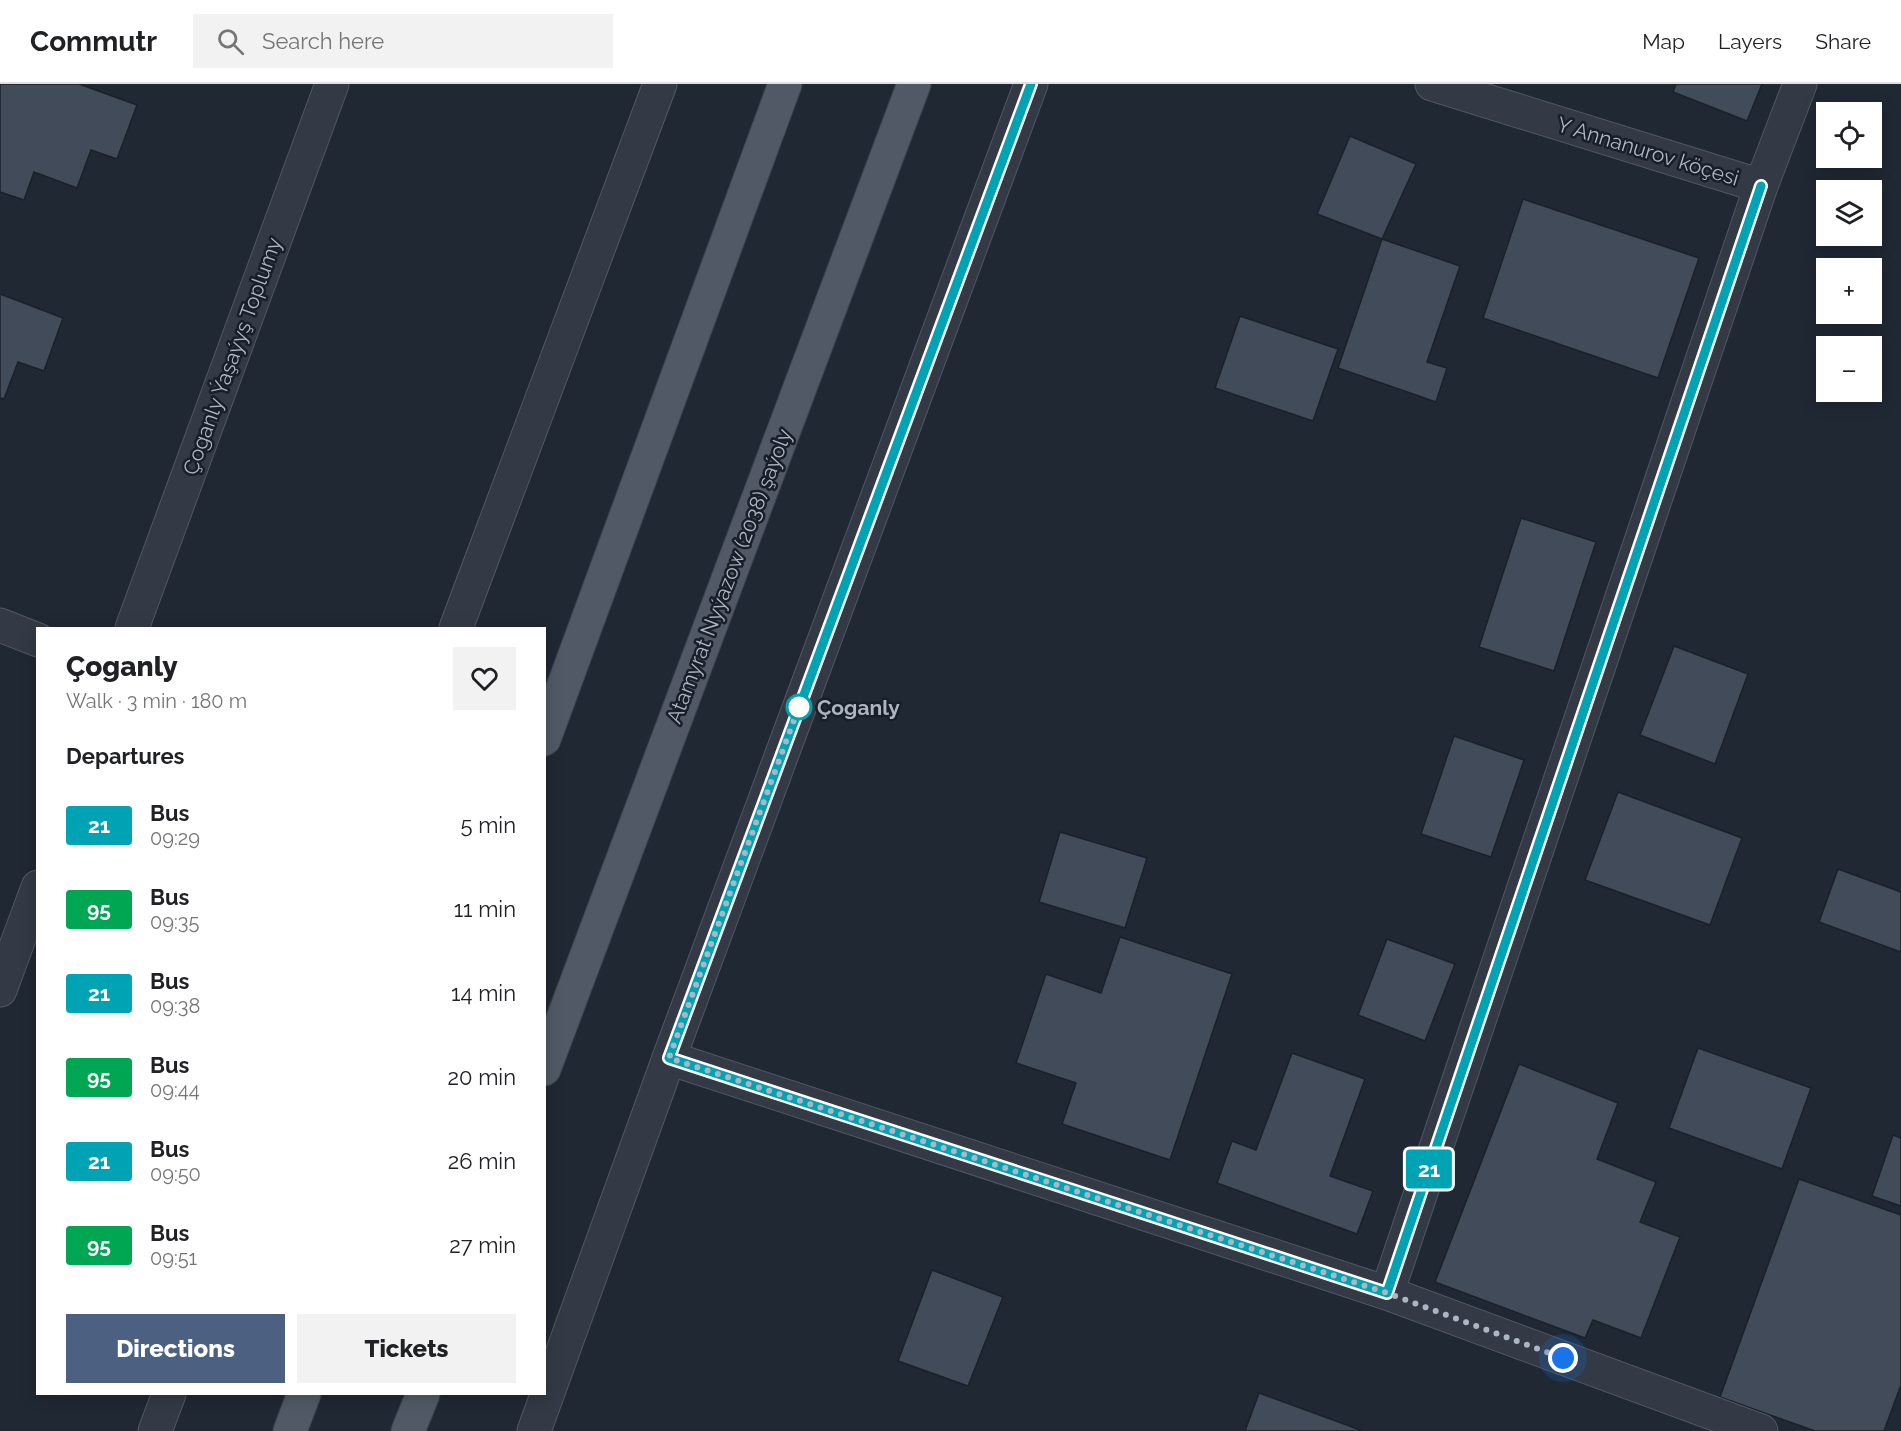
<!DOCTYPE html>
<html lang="en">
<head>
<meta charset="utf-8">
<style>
  body { margin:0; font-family:Raleway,sans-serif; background:#f2f2f2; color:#202124; height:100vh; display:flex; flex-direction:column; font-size:22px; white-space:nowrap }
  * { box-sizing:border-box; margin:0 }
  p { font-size:20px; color:#757577 }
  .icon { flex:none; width:33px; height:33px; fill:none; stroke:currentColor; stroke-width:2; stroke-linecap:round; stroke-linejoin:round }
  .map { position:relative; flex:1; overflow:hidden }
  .details { position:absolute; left:36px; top:543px; width:510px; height:768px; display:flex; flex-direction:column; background:#fff; border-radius:0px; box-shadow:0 3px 15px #0003 }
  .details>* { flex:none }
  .badge { padding:0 12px; border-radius:4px; font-size:21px; line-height:39px }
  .buttons { position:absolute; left:1816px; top:18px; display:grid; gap:12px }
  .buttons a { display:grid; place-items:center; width:66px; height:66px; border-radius:0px; background:#fff; box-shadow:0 3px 15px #0003; font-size:30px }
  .you { position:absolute; width:30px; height:30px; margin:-15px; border:4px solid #fff; border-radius:50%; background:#1a73e8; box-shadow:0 0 0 9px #1a73e833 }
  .map>.badge { position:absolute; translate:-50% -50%; box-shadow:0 0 0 3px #fff }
  h2 { padding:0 30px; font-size:22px; line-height:54px }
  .round { display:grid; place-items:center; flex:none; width:63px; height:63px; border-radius:0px; background:#f2f2f2 }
  .overview { display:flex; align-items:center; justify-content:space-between; height:102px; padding:0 30px }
  h1 { font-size:28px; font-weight:800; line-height:45px }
  .cta { display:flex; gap:12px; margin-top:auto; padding:12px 30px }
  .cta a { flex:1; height:69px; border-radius:0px; background:#4c6081; color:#fff; font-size:24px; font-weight:800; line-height:69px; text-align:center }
  .cta a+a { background:#f2f2f2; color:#202124 }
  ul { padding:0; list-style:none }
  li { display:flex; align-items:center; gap:18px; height:84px; padding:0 30px }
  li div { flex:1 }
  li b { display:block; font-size:22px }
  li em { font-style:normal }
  li .badge { min-width:66px; font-weight:700; text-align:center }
  header { display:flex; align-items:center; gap:36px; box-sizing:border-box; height:84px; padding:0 30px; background:#fff; border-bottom:2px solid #e0e0e0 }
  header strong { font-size:28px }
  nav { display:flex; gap:33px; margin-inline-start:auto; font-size:21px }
  .search { width:420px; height:54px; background:#f2f2f2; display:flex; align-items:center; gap:15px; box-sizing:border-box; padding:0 21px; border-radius:0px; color:#757577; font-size:22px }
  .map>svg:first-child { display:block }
  .building { fill:#414b59; stroke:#1a212b; stroke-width:1.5 }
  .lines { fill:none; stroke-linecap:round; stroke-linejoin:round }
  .minor-casing { stroke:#505863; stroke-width:35 }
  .major-casing { stroke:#3c434e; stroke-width:35 }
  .minor { stroke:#333a45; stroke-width:33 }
  .major { stroke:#505965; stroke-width:33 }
  .line-casing { stroke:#fff; stroke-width:14 }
  .line { stroke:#00a3b4; stroke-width:9 }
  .walk { stroke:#acb5c2; stroke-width:6; stroke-dasharray:0 10.8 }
  .stop-dot { fill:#fff; stroke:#00a3b4; stroke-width:3 }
  .labels { text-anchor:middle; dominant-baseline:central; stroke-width:5; stroke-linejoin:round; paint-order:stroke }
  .street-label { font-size:21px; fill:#acb5c2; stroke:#181f29 }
  .stop-label { font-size:21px; font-weight:bold; fill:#acb5c2; stroke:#181f29; text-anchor:start }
</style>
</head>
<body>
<header>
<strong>Commutr</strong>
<div class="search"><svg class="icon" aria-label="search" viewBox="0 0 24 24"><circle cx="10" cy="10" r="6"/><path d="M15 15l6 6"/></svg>Search here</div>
<nav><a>Map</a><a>Layers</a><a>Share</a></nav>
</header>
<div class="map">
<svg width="1901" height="1347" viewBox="0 0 1901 1347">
  <rect width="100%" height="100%" fill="#202834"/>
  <!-- building -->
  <g class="building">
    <path d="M0 0H79L137 21 117 75 91 66 77 104 34 88 24 116 0 108Z"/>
    <path d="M1676 0H1762L1747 37 1673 8Z"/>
    <path d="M1350 52 1416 80 1382 155 1317 130Z"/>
    <path d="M1523 115 1699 174 1658 294 1483 234Z"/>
    <path d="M1382 155 1460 182 1427 278 1447 284 1436 318 1338 284Z"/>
    <path d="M0 210 63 234 44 287 18 278 4 315 0 314Z"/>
    <path d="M1240 232 1338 265 1313 337 1215 304Z"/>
    <path d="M1521 434 1596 458 1554 587 1479 563Z"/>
    <path d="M1674 562 1748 590 1715 680 1640 651Z"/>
    <path d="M1454 652 1524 676 1491 773 1421 750Z"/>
    <path d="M1618 708 1742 754 1710 841 1585 796Z"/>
    <path d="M1060 748 1147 774 1125 844 1039 818Z"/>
    <path d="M1838 785 1901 808V868L1819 838Z"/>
    <path d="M1120 853 1232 890 1170 1076 1062 1040 1076 999 1016 979 1046 890 1101 909Z"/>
    <path d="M1387 855 1455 880 1425 957 1358 931Z"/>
    <path d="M1698 964 1811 1004 1782 1085 1669 1044Z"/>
    <path d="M1292 969 1365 995 1330 1092 1373 1107 1357 1150 1217 1099 1232 1057 1256 1066Z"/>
    <path d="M1519 980 1618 1019 1597 1075 1656 1098 1640 1138 1680 1153 1641 1254 1593 1236 1585 1254 1435 1198Z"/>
    <path d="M1893 1051 1901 1054V1122L1872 1112Z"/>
    <path d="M1799 1095 1901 1131V1301L1884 1347H1815L1720 1313Z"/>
    <path d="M932 1186 1003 1213 968 1302 898 1277Z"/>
    <path d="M1259 1309 1363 1347H1245Z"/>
  </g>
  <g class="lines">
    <defs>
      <g id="minor">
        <path d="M1432 0 1761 102 1800 0"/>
        <path d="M0 541 38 556"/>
        <path d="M132 544 332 0"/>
        <path d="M456 544 660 0"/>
        <path d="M0 906 38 803"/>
        <path d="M669 974 1387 1209 1761 1347"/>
        <path d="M1387 1209 1761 102"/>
        <path d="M155 1347 169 1310"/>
        <path d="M534 1347 669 974 1031 0"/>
      </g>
      <g id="major">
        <path d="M544 655 785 0"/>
        <path d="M544 985 914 0"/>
        <path d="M290 1347 304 1310"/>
        <path d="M408 1347 423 1310"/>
      </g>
    </defs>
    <!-- minor casing -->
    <use href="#minor" class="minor-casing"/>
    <!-- major casing -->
    <use href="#major" class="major-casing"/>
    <!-- minor -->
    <use href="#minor" class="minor"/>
    <!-- major -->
    <use href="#major" class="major"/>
  </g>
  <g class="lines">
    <defs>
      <path id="line" d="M1031 0 669 974 1387 1209 1761 102"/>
    </defs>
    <!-- line casing -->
    <use href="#line" class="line-casing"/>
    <!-- line -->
    <use href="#line" class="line"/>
    <!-- walk -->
    <path class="walk" d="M799 623 800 620 669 974 1387 1209 1563 1274"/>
  </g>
  <!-- markers -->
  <circle class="stop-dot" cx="799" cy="623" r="12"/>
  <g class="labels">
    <!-- street labels -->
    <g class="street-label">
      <text transform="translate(1648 67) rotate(17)">Y Annanurov köçesi</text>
      <text transform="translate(232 272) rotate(-70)">Çoganly Ýaşaýyş Toplumy</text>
      <text transform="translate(729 492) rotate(-69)">Atamyrat Nyýazow (2038) şaýoly</text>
    </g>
    <!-- stop labels -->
    <g class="stop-label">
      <text x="817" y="623">Çoganly</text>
    </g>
  </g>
</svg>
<div class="buttons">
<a><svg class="icon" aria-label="locate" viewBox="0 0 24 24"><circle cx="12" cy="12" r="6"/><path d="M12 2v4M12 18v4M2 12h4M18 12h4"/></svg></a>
<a><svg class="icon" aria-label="layers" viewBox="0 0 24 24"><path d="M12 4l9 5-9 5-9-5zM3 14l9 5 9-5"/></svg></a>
<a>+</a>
<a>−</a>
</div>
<div class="you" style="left:1563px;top:1274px"></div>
<b class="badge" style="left:1429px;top:1085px;background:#00a3b4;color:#fff">21</b>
<section class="details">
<div class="overview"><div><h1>Çoganly</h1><p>Walk · 3 min · 180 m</p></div><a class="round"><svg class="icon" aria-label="heart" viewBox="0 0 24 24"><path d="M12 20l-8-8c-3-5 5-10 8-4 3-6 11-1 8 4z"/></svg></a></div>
<h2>Departures</h2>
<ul>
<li><span class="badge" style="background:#00a3b4;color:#fff">21</span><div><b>Bus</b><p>09:29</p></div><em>5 min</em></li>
<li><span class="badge" style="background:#00a651;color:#fff">95</span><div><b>Bus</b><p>09:35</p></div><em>11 min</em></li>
<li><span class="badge" style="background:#00a3b4;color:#fff">21</span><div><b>Bus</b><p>09:38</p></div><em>14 min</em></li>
<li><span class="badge" style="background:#00a651;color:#fff">95</span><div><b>Bus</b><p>09:44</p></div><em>20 min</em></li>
<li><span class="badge" style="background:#00a3b4;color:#fff">21</span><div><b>Bus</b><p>09:50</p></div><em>26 min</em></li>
<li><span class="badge" style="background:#00a651;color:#fff">95</span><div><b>Bus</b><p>09:51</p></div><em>27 min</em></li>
</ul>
<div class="cta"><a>Directions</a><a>Tickets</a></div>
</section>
</div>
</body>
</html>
